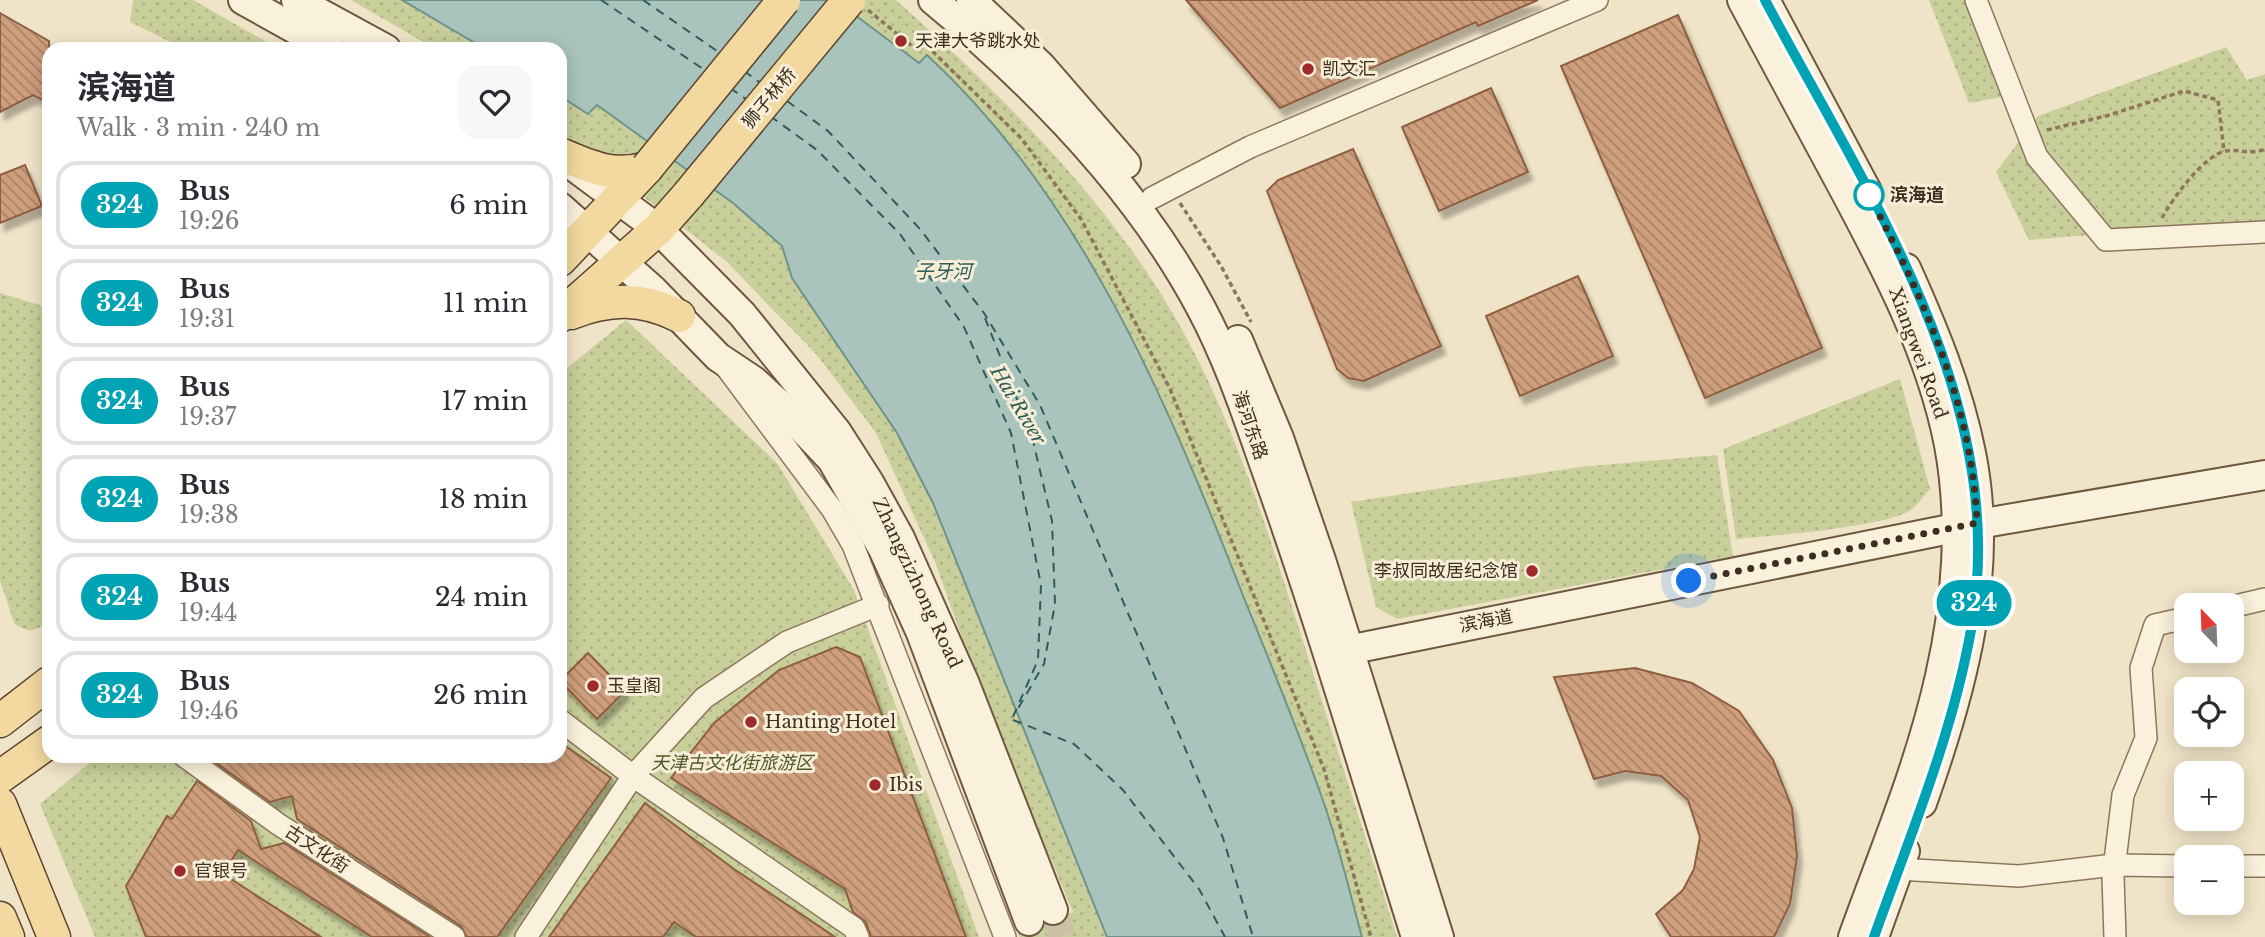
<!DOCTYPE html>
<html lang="en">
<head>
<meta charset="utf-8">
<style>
  body { margin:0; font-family:"Libre Baskerville","Noto Sans SC",serif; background:#f7f7f7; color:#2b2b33; height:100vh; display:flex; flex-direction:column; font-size:26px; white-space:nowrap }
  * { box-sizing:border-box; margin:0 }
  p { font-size:23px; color:#7c7c81 }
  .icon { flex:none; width:38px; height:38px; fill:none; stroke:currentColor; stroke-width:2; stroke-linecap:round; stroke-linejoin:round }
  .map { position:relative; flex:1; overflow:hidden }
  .drawer { position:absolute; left:42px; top:42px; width:525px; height:721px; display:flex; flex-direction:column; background:#fff; border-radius:21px; box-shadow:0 4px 18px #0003 }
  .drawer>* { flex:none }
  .badge { padding:0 14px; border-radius:23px; font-size:24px; line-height:46px }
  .needle { width:46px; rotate:337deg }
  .buttons { position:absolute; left:2174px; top:593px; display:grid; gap:14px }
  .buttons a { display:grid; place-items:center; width:70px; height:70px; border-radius:14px; background:#fff; box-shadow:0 4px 18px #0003; font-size:35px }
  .you { position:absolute; width:35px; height:35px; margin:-18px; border:5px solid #fff; border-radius:50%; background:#1a73e8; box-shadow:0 0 0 10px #1a73e833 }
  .map>.badge { position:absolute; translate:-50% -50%; box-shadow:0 0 0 4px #fff }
  .round { display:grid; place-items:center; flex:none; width:74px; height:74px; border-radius:21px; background:#f7f7f7 }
  .headline { display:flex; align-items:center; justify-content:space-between; height:119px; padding:0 35px }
  h1 { font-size:33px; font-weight:700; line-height:52px }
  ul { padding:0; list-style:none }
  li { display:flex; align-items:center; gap:21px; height:88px; margin:0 14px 10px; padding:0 21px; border:4px solid #e1e1e2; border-radius:21px }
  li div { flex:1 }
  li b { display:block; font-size:26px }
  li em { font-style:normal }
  li .badge { min-width:77px; font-weight:700; text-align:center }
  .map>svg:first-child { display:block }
  .park { fill:url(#park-dots) }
  .water { fill:#a9c4bc; stroke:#6f938a; stroke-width:2 }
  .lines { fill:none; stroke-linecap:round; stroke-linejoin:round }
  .ferry { stroke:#2f5d5a; stroke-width:2; stroke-dasharray:9 7; stroke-linecap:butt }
  .building { fill:url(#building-back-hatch); stroke:#8d5f41; stroke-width:2; filter:url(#shadow) }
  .secondary-tunnel { stroke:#ccc0a6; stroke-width:28; stroke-dasharray:28 14; stroke-linecap:butt }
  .street-casing { stroke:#8d765c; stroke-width:24 }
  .secondary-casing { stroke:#6f573f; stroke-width:32 }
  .primary-casing { stroke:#5b4430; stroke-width:35 }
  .path { stroke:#8d765c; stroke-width:3.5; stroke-dasharray:5 3.5; stroke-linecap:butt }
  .street { stroke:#faf1dc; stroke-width:21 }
  .secondary { stroke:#faf1dc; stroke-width:28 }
  .primary { stroke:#f3d9a0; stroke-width:32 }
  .primary-bridge-casing { stroke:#5b4430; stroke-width:35; stroke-linecap:butt }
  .primary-bridge { stroke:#f3d9a0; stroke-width:32 }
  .line-casing { stroke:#fff; stroke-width:16 }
  .line { stroke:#00a3b4; stroke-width:10 }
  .walk { stroke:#3d2e20; stroke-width:7; stroke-dasharray:0 12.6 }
  .poi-dot { fill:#9e2a2b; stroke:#f7eed8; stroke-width:2.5 }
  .stop-dot { fill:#fff; stroke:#00a3b4; stroke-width:3.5 }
  .labels { text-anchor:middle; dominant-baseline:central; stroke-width:6; stroke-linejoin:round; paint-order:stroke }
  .poi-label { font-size:18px; fill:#3d2e20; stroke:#f7eed8; text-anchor:start }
  .street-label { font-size:18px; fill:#3d2e20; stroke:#f7eed8 }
  .stop-label { font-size:18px; font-weight:bold; fill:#3d2e20; stroke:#f7eed8; text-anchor:start }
  .park-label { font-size:18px; font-style:italic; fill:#4d5a26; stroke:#f7eed8 }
  .water-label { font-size:19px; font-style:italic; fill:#2f5d5a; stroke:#f7eed8 }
</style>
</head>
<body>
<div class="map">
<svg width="2265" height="937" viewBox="0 0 2265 937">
  <defs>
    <pattern id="park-dots" width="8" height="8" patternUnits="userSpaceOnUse" patternTransform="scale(1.75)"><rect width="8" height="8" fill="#c9cf9b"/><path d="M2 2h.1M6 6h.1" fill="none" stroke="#aeb285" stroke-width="1.8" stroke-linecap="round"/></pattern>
    <pattern id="building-back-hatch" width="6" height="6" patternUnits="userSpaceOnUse" patternTransform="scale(1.75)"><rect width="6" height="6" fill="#cf9f7d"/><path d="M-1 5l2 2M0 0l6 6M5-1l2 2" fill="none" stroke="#a98266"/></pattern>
    <filter id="shadow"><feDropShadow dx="4.5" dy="8" stdDeviation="2" flood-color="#0004"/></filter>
  </defs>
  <rect width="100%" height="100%" fill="#f0e4c8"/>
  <!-- park -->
  <g class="park">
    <path d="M133 0H193L279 49H185L130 22Z"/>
    <path d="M351 0H896C1011 104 1125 215 1196 356 1242 447 1272 544 1303 641 1334 740 1366 838 1397 937H1020L1018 933 1073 912 987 707 935 562 876 433 817 355 726 261 560 132V49H435Z"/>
    <path d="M1929 0H1975L2008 96 1969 103Z"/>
    <path d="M2226 47 2247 80 2265 74V221L2029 240 1996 172 2038 116Z"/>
    <path d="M0 293 49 308V624L30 631 15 625 0 581Z"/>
    <path d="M626 320 777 463 854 590 979 937H95L40 804 98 756H560V374Z"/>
    <path d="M1900 379 1930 489C1924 495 1919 504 1912 509 1890 527 1769 536 1736 539L1723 449Z"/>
    <path d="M1717 455 1733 556 1397 619 1376 607 1351 502 1580 467Z"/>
  </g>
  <!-- water -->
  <path class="water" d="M402 0H835L919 63 927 55C1082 198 1167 401 1242 593 1269 660 1297 727 1321 795 1338 841 1349 890 1362 937H1107L933 503 897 433 792 278 782 246 733 203 597 105 588 114 560 96V49H485Z"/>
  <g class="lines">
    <!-- ferry -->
    <g class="ferry">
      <path d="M601 0 706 71"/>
      <path d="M643 0 720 53"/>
      <path d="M744 71 762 84"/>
      <path d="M730 88 746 99"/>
      <path d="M787 101 828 131 920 229 984 313 1040 405 1223 838 1253 937"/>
      <path d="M770 116 817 150 900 234 964 327 1011 433 1041 585 1038 660 1012 719"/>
      <path d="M985 318 1032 437 1052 521 1055 604 1044 664 1016 712"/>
      <path d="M1013 720 1074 744 1123 790 1199 889 1225 937"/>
    </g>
  </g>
  <!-- building -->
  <g class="building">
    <path d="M1186 0H1538L1478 26 1476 22 1280 108Z"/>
    <path d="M0 13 49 41V103L33 95 0 112Z"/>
    <path d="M1678 15 1822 348 1705 398 1561 66Z"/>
    <path d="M1491 88 1528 172 1439 211 1402 127Z"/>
    <path d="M1353 149 1441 346 1364 381 1348 378 1337 369 1267 191 1278 180Z"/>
    <path d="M25 165 42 206 0 223V175Z"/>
    <path d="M1578 276 1613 356 1520 396 1486 316Z"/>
    <path d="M836 647 860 657 966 937H871L866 922 853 912 845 889 671 778 714 723 779 670Z"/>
    <path d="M588 653 625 691 597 719 560 681Z"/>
    <path d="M1635 668 1692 683 1739 711 1773 760 1792 808 1797 856 1790 904 1774 937H1671L1656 914 1683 890 1694 869 1700 837 1688 800 1661 776 1625 771 1594 779 1554 677Z"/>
    <path d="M560 742 611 778 497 937H467L461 926 297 819 292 796 270 802 211 759 212 756H560Z"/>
    <path d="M197 781 251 821 261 849 284 843 430 937H372L238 850 223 874 321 937H146L126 886 167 816 172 819Z"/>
    <path d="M645 803 734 869 835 937H696L674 922 663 937H549Z"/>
  </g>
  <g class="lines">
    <!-- secondary-tunnel -->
    <path class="secondary-tunnel" d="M1053 910 1062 937"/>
    <defs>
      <g id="street">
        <path d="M1976 0 2037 157 2106 240 2265 232"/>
        <path d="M1152 198 1250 147 1597 0"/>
        <path d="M726 367 832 509 853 545 1005 937"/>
        <path d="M2231 607 2265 599"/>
        <path d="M560 720 633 776 704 698 787 642 878 605"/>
        <path d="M184 756 278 824 454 937"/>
        <path d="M1885 865 1898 869 2019 876 2114 865 2186 866"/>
        <path d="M2231 866H2265"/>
        <path d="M526 937 633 776 854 928 858 937"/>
        <path d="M2115 937 2113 877 2123 795 2146 738 2141 668 2155 625 2186 618"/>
      </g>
      <g id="secondary">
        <path d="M243 0 331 49"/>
        <path d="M296 0 386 49"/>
        <path d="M933 0C1037 86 1138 189 1201 308 1232 366 1251 428 1273 489 1325 637 1369 788 1416 937"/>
        <path d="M971 0 1041 66 1126 164"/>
        <path d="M1742 0C1775 61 1807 121 1840 182 1884 264 1931 352 1949 445 1963 520 1957 602 1940 676 1920 766 1884 851 1853 937"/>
        <path d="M1765 0 1867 191"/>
        <path d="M569 163 658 229 742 314 837 432 869 482 900 538 965 684 1053 910"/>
        <path d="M560 207 653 290 718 357 754 381 779 404 832 460 883 549 921 633 1029 921"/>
        <path d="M1906 268C1933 328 1958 388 1971 453 1995 572 1962 691 1922 803"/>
        <path d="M1238 340 1279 438 1321 560 1439 937"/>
        <path d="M1333 653 1955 528 2265 475"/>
        <path d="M1874 937 1905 851"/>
      </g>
      <g id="primary">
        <path d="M560 154C590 167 614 178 647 168"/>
        <path d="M560 260 647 168"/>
        <path d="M571 313C609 298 642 297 679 316"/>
        <path d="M560 316 658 229 688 195"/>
        <path d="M0 721 49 683"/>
        <path d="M0 777 49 742"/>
        <path d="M0 804 54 937"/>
        <path d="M0 918 8 937"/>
      </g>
    </defs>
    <!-- street casing -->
    <use href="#street" class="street-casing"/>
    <!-- secondary casing -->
    <use href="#secondary" class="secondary-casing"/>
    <!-- primary casing -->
    <use href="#primary" class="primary-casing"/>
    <!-- path -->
    <g class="path">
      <path d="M868 10 918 51 925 44 1021 138 1081 219 1170 389 1324 769 1371 937"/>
      <path d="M2047 130 2106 116 2184 91 2218 100 2224 151"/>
      <path d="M1180 203 1221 266 1251 322"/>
      <path d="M2162 218C2172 199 2205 154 2226 151 2239 149 2253 155 2265 149"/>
    </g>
    <!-- street -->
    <use href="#street" class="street"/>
    <!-- secondary -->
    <use href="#secondary" class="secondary"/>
    <!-- primary -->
    <use href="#primary" class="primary"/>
    <defs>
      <g id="primary-bridge">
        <path d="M647 168 784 0"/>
        <path d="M688 195 849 0"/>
      </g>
    </defs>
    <!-- primary-bridge casing -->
    <use href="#primary-bridge" class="primary-bridge-casing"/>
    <!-- primary-bridge -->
    <use href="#primary-bridge" class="primary-bridge"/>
  </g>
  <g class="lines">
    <defs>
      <path id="line" d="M1765 0C1867 193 2012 401 1971 630 1952 736 1910 836 1874 937"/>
    </defs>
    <!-- line casing -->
    <use href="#line" class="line-casing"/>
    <!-- line -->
    <use href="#line" class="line"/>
    <!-- walk -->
    <path class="walk" d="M1689 581 1977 523C1972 402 1922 294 1865 188L1869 195"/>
  </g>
  <!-- markers -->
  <g class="poi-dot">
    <circle cx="901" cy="41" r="7"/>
    <circle cx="1308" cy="69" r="7"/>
    <circle cx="1532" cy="571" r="7"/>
    <circle cx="593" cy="686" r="7"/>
    <circle cx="751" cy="722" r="7"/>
    <circle cx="875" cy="785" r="7"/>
    <circle cx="180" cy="871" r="7"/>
  </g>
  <circle class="stop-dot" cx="1869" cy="195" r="14"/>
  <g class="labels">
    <!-- poi labels -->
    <g class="poi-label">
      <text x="915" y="41">天津大爷跳水处</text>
      <text x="1322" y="69">凯文汇</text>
      <text x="1518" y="571" text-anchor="end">李叔同故居纪念馆</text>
      <text x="607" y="686">玉皇阁</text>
      <text x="765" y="722">Hanting Hotel</text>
      <text x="889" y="785">Ibis</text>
      <text x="194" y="871">官银号</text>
    </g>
    <!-- street labels -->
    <g class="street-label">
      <text transform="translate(769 98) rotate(-50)">狮子林桥</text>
      <text transform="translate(1918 353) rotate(70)">Xiangwei Road</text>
      <text transform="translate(1250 425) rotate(71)">海河东路</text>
      <text transform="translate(917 583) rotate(65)">Zhangzizhong Road</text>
      <text transform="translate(1486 621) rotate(-11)">滨海道</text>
      <text transform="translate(317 849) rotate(33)">古文化街</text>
    </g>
    <!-- stop labels -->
    <g class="stop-label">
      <text x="1890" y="195">滨海道</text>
    </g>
    <!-- park labels -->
    <g class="park-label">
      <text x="732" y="763">天津古文化街旅游区</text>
    </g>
    <!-- water labels -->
    <g class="water-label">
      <text x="943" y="271">子牙河</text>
      <text transform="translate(1018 405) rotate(59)">Hai River</text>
    </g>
  </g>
</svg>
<div class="buttons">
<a><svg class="needle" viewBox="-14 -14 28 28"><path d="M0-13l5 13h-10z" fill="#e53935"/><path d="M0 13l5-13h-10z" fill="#7c7c81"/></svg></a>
<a><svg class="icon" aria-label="locate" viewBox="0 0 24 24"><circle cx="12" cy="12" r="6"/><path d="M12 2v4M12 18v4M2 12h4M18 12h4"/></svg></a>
<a>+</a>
<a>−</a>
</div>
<div class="you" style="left:1689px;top:581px"></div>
<b class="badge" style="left:1974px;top:603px;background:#00a3b4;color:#fff">324</b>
<section class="drawer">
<div class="headline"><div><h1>滨海道</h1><p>Walk · 3 min · 240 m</p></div><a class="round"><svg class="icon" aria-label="heart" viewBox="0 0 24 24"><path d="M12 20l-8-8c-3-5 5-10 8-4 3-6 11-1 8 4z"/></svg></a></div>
<ul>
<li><span class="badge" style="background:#00a3b4;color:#fff">324</span><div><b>Bus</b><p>19:26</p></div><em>6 min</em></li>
<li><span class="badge" style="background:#00a3b4;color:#fff">324</span><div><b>Bus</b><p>19:31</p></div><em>11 min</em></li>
<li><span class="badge" style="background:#00a3b4;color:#fff">324</span><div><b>Bus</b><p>19:37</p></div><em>17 min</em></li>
<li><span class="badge" style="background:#00a3b4;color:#fff">324</span><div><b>Bus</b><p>19:38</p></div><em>18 min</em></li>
<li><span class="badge" style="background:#00a3b4;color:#fff">324</span><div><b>Bus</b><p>19:44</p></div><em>24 min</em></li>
<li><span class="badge" style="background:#00a3b4;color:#fff">324</span><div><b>Bus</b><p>19:46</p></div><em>26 min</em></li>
</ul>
</section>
</div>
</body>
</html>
